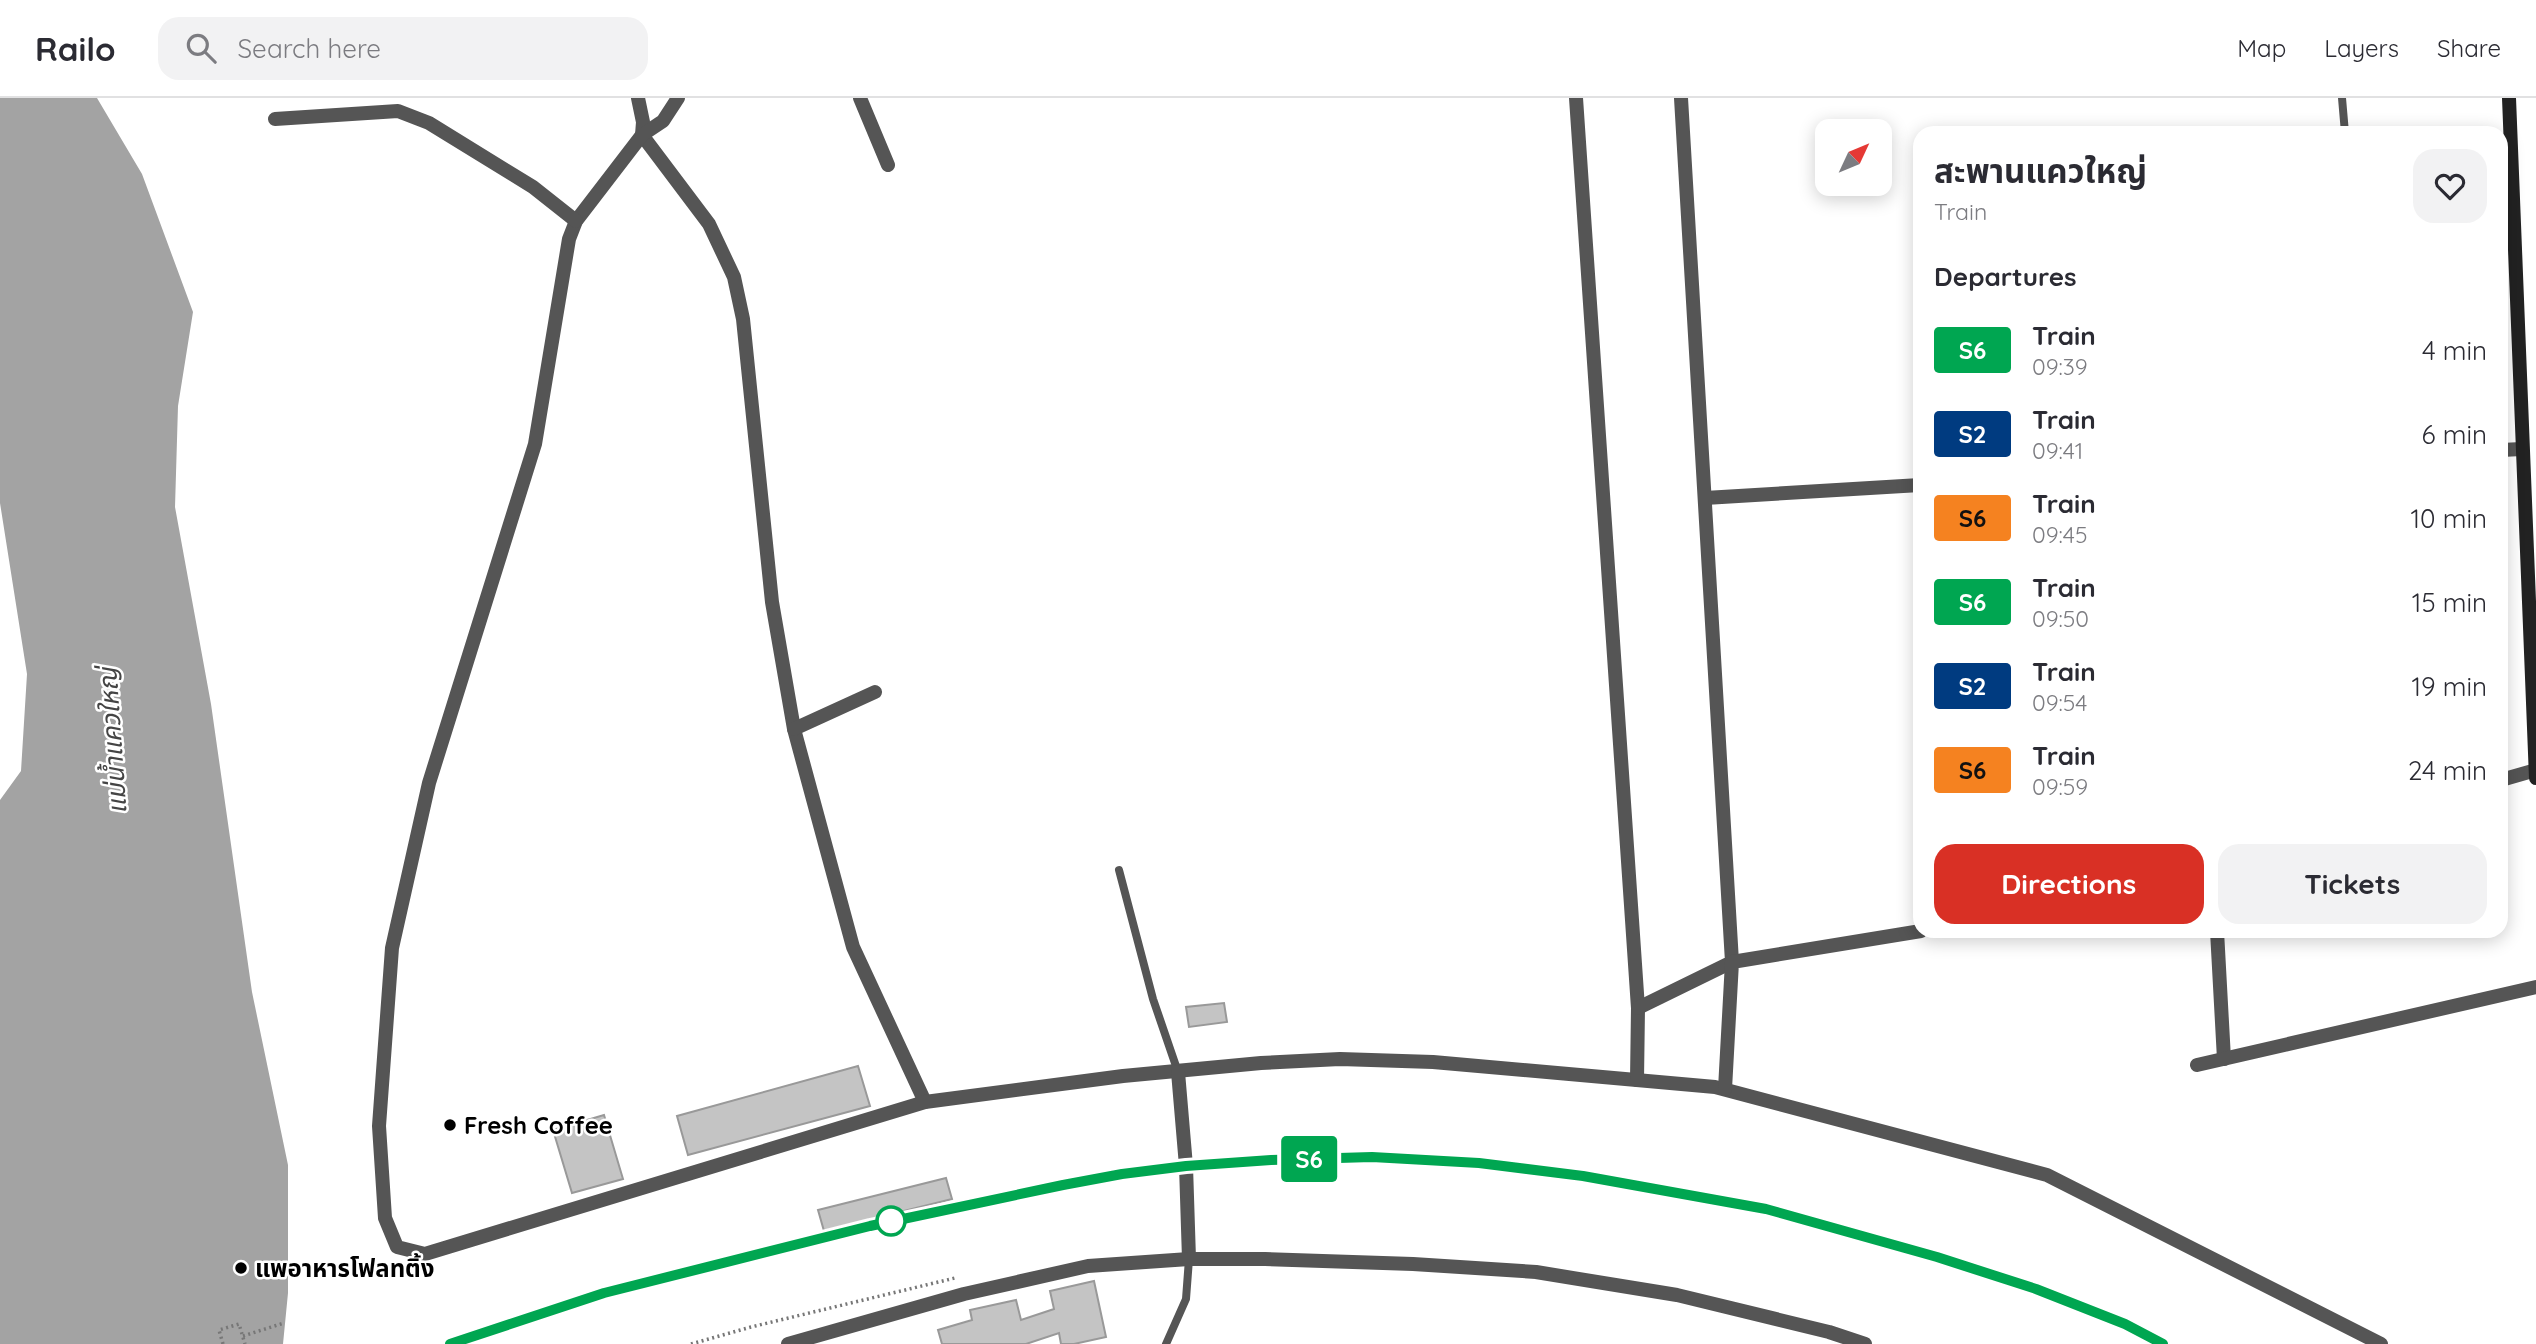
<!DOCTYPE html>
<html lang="en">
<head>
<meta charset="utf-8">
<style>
  body { margin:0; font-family:Quicksand,"Noto Sans Thai",sans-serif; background:#f2f2f3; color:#2b2b33; height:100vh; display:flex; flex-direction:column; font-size:26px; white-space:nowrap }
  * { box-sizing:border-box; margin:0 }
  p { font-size:23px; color:#7c7c81 }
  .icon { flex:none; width:38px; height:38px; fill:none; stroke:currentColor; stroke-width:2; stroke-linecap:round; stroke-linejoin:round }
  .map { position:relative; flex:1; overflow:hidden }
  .drawer { position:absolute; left:1913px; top:28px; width:595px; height:812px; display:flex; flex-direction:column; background:#fff; border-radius:21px; box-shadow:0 4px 18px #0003 }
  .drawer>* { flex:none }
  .badge { padding:0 14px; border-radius:5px; font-size:24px; line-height:46px }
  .needle { width:46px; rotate:46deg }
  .fabs { position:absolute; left:1815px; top:21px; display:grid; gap:14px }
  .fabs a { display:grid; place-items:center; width:77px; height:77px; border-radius:14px; background:#fff; box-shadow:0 4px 18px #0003; font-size:35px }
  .map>.badge { position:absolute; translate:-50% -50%; box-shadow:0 0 0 4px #fff }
  h2 { padding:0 21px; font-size:26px; line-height:63px }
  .round { display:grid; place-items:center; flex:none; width:74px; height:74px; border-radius:21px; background:#f2f2f3 }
  .summary { display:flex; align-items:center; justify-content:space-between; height:119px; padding:0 21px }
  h1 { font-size:33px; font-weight:700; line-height:52px }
  .cta { display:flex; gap:14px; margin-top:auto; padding:14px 21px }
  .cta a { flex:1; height:80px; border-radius:21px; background:#d93025; color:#fff; font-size:28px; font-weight:700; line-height:80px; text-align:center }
  .cta a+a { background:#f2f2f3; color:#2b2b33 }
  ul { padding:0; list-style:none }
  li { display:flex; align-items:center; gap:21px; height:84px; padding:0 21px }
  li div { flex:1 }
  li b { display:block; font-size:26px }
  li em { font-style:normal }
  li .badge { min-width:77px; font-weight:700; text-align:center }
  header { display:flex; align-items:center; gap:42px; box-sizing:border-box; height:98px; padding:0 35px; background:#fff; border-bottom:2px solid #e1e1e2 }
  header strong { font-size:33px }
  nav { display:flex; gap:38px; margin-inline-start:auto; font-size:24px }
  .search { width:490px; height:63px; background:#f2f2f3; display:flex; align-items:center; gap:18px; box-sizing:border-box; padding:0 24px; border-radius:21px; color:#7c7c81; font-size:26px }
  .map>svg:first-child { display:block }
  .water { fill:#a3a3a3 }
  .building { fill:#c4c4c4; stroke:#999; stroke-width:2 }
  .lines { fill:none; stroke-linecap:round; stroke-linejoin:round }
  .path { stroke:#777; stroke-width:3.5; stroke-dasharray:2 3.5; stroke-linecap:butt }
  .lane { stroke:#555; stroke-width:8 }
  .street { stroke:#555; stroke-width:14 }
  .secondary { stroke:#222; stroke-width:14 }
  .rail-casing { stroke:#000; stroke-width:8 }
  .rail { stroke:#fff; stroke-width:5; stroke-dasharray:16; stroke-linecap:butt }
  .line-casing { stroke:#fff; stroke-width:16 }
  .line { stroke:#00a651; stroke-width:10 }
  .poi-dot { fill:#000; stroke:#fff; stroke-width:2.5 }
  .stop-dot { fill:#fff; stroke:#00a651; stroke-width:3.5 }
  .labels { text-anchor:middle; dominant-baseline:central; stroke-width:5; stroke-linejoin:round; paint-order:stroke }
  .poi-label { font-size:24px; font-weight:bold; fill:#000; stroke:#fff; text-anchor:start }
  .water-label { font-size:26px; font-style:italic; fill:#444; stroke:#fff }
</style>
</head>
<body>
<header>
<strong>Railo</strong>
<div class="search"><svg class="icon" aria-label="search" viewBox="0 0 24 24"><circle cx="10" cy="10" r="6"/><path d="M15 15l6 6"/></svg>Search here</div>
<nav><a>Map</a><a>Layers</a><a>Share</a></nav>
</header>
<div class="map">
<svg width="2536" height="1246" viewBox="0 0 2536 1246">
  <rect width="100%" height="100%" fill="#fff"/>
  <!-- water -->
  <path class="water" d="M0 0H97L142 76 193 214 178 308 175 409 211 606 252 894 288 1067V1195L283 1246H0V702L21 673 27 576 0 405Z"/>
  <!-- building -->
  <g class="building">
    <path d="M1224 905 1227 924 1189 929 1186 909Z"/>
    <path d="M858 968 870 1008 688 1057 677 1018Z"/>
    <path d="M604 1017 623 1081 572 1095 553 1032Z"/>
    <path d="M946 1080 952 1101 824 1133 818 1112Z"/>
    <path d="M1094 1183 1106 1239 1074 1246H1061L1059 1235 1026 1246H942L938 1232 972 1222 970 1212 1016 1202 1021 1222 1054 1211 1050 1193Z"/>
  </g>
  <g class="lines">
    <!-- path -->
    <g class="path">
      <path d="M243 1238 284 1225"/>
      <path d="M223 1246 219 1232 239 1226 245 1246"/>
      <path d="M691 1246 751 1229 955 1180"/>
    </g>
    <!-- lane -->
    <g class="lane">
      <path d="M2342 0 2345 35"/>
      <path d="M1119 772 1153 901 1178 974"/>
      <path d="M1166 1246 1186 1201 1189 1161"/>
    </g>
    <!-- street -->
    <g class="street">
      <path d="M638 0 643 24 642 37 709 126 734 179 743 221 772 504 794 631 853 849 925 1004"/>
      <path d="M678 0 663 23 642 37 576 123 569 141 535 346 429 685 392 850 379 1028 385 1120 397 1149 425 1156 925 1004 1123 978 1261 965 1340 961 1433 964 1715 989 2047 1077 2381 1246"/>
      <path d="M860 0 888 67"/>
      <path d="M1576 0 1638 910 1637 982"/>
      <path d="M275 21 398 13 429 25 533 89 576 123"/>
      <path d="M2501 352 2522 351"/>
      <path d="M1705 400 1920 387"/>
      <path d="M794 631 875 594"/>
      <path d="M2501 682 2536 672"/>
      <path d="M2217 833 2224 961"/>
      <path d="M1638 910 1732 864 1681 0"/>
      <path d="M2197 967 2536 889"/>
      <path d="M1178 974 1186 1068 1189 1161"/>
      <path d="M1725 991 1732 864 1921 833"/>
      <path d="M788 1246 964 1196 1088 1168 1189 1161H1265L1413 1166 1536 1174 1677 1197 1829 1234 1865 1246"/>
    </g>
    <!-- secondary -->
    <path class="secondary" d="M2509 0 2536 680"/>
    <defs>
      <path id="rail" d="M450 1246C500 1229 550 1212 601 1196 640 1183 681 1175 721 1165 799 1146 876 1126 954 1110 1009 1098 1064 1085 1119 1076 1198 1063 1295 1056 1375 1059 1541 1064 1713 1093 1872 1140 1972 1169 2071 1199 2163 1246"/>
    </defs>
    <!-- rail casing -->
    <use href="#rail" class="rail-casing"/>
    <!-- rail -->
    <use href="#rail" class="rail"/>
  </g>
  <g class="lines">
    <defs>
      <path id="line" d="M450 1246 604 1195 870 1128 1063 1087 1122 1076 1186 1068 1271 1062 1372 1059 1479 1065 1583 1078 1766 1111 1937 1159 2036 1191 2125 1226 2163 1246"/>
    </defs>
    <!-- line casing -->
    <use href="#line" class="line-casing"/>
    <!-- line -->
    <use href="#line" class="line"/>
  </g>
  <!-- markers -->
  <g class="poi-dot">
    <circle cx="450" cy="1027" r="7"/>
    <circle cx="241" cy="1170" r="7"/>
  </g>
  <circle class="stop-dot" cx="891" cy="1123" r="14"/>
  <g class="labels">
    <!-- poi labels -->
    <g class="poi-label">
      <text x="464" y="1027">Fresh Coffee</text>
      <text x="255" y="1170">แพอาหารโฟลทติ้ง</text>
    </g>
    <!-- water labels -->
    <g class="water-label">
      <text transform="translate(112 643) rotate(-94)">แม่น้ำแควใหญ่</text>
    </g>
  </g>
</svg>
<div class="fabs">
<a><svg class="needle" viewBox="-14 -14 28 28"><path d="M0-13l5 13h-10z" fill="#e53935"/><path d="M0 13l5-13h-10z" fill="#7c7c81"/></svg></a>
</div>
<b class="badge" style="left:1309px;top:1061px;background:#00a651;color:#fff">S6</b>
<section class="drawer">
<div class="summary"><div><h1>สะพานแควใหญ่</h1><p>Train</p></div><a class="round"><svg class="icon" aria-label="heart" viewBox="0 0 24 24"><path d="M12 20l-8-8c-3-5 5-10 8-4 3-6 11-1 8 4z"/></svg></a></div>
<h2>Departures</h2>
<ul>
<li><span class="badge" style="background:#00a651;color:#fff">S6</span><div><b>Train</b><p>09:39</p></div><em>4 min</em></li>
<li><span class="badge" style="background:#003b80;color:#fff">S2</span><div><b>Train</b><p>09:41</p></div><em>6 min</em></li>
<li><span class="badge" style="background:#f58220;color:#111">S6</span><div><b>Train</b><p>09:45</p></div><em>10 min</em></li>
<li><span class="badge" style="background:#00a651;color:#fff">S6</span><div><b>Train</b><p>09:50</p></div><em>15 min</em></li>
<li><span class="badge" style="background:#003b80;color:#fff">S2</span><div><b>Train</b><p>09:54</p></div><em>19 min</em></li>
<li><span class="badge" style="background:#f58220;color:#111">S6</span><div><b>Train</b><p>09:59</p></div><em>24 min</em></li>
</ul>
<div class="cta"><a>Directions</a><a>Tickets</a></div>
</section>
</div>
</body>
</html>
